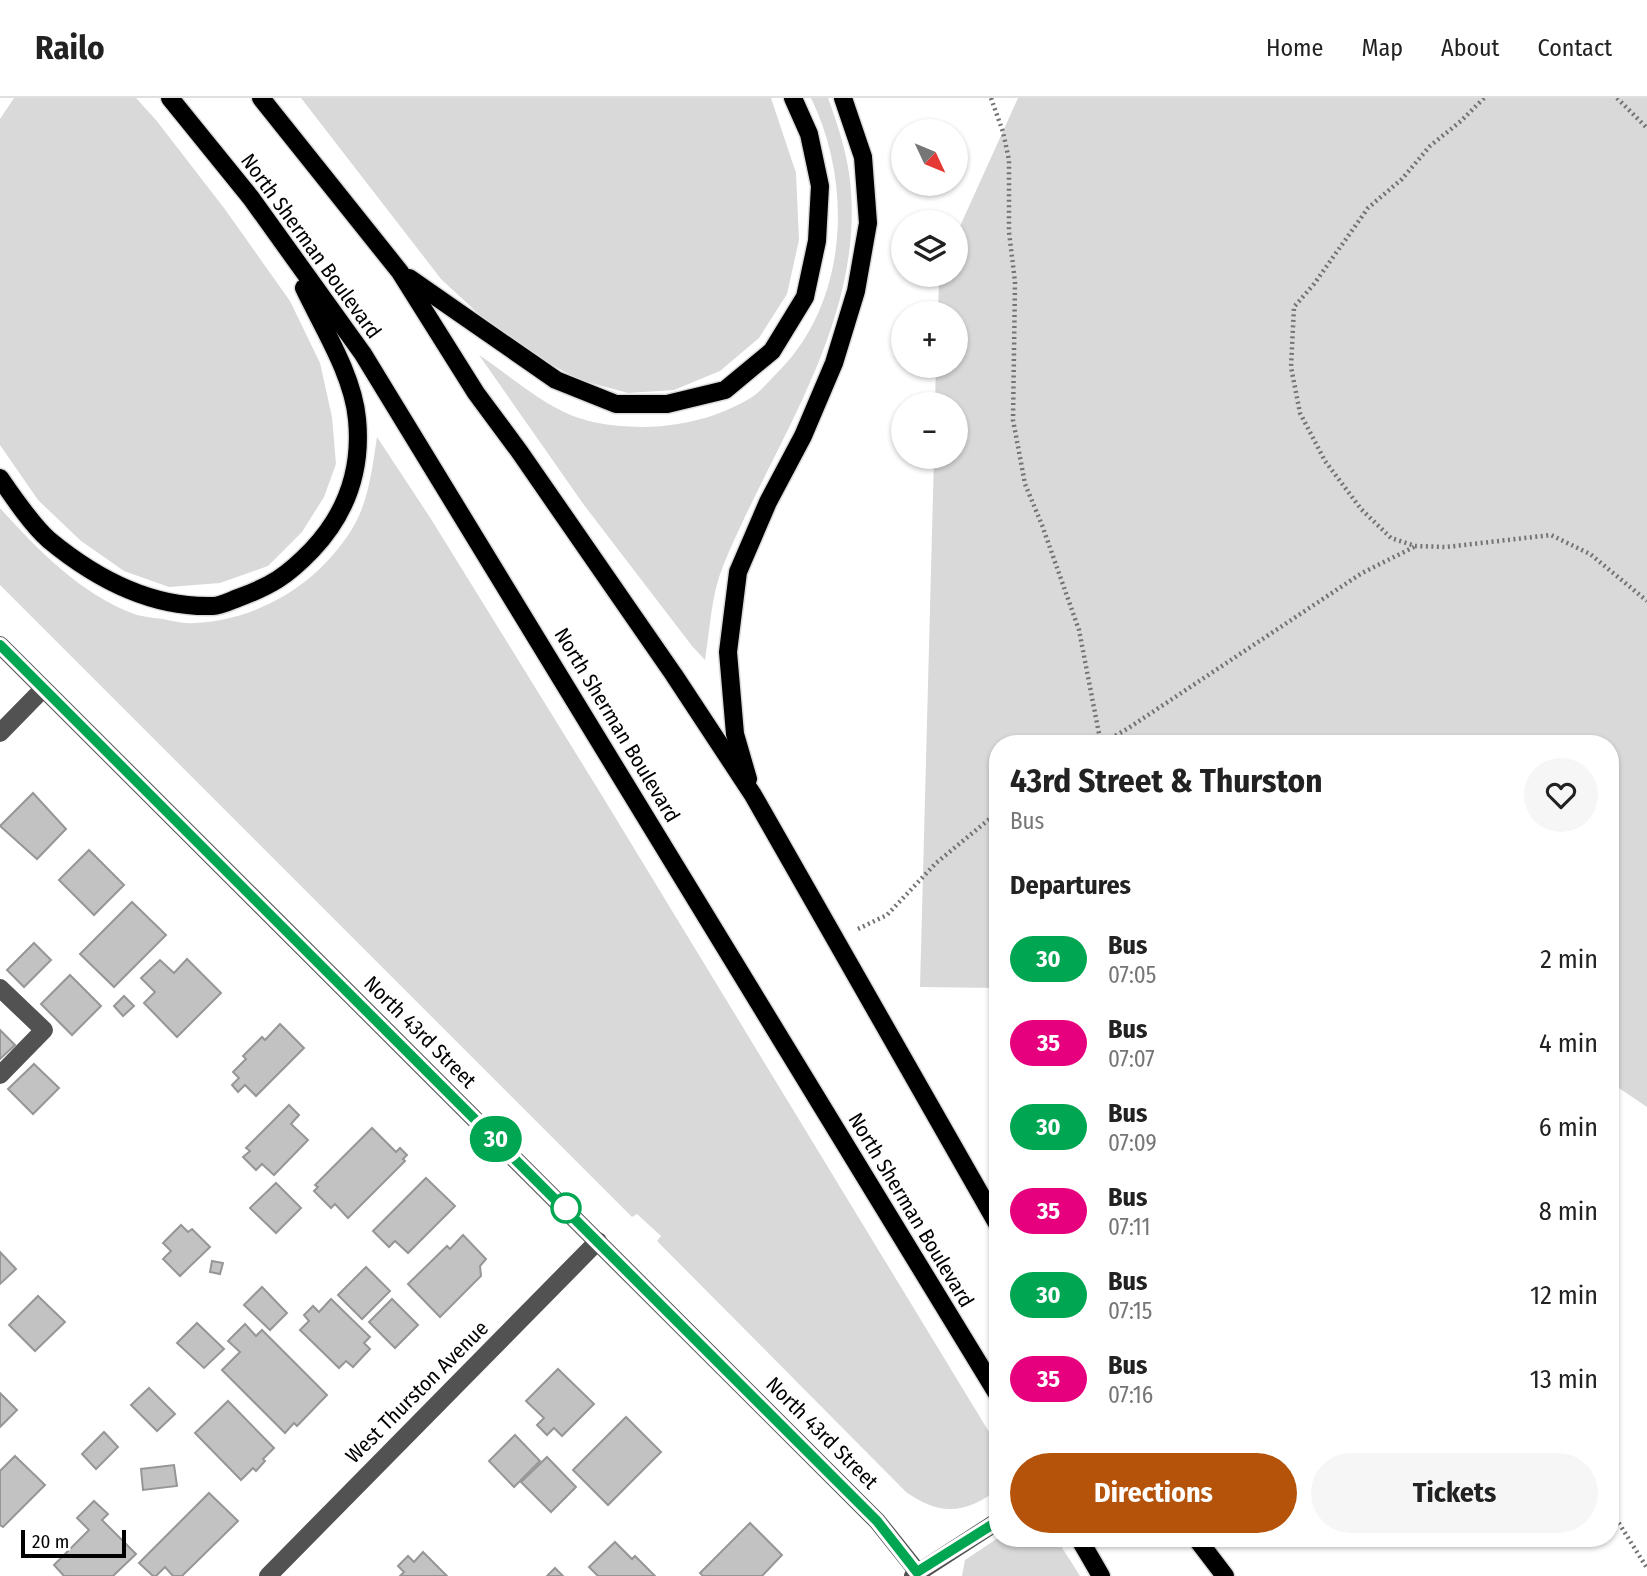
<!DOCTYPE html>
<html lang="en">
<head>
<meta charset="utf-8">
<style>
  body { margin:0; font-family:"Fira Sans Condensed",sans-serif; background:#f6f6f6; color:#222; height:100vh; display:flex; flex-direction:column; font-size:26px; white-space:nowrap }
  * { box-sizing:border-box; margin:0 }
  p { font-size:23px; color:#767676 }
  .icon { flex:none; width:38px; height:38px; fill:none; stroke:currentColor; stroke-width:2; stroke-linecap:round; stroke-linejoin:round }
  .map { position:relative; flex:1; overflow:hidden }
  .sheet { position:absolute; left:989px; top:637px; width:630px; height:812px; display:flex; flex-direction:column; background:#fff; border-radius:28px; box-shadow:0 2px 5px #0004 }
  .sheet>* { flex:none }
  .badge { padding:0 14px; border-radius:23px; font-size:24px; line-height:46px }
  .needle { width:46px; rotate:134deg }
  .fabs { position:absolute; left:891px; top:21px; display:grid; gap:14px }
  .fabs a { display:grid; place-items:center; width:77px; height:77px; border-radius:50%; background:#fff; box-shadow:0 2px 5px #0004; font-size:35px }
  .scale { position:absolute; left:21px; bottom:18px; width:105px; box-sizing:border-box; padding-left:7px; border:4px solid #000; border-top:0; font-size:19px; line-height:24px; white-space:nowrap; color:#000; -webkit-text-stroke:5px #fff; paint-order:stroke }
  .map>.badge { position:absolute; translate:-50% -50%; box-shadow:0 0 0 4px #fff }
  h2 { padding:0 21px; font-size:26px; line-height:63px }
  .round { display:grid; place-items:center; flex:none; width:74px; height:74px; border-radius:37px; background:#f6f6f6 }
  .overview { display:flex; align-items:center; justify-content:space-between; height:119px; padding:0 21px }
  h1 { font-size:33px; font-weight:700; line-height:52px }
  .primary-button { display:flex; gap:14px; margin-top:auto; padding:14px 21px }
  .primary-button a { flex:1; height:80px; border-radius:42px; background:#b45309; color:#fff; font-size:28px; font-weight:700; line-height:80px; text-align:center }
  .primary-button a+a { background:#f6f6f6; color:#222 }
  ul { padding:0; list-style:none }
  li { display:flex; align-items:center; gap:21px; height:84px; padding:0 21px }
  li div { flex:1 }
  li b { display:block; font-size:26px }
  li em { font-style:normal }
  li .badge { min-width:77px; font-weight:700; text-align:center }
  header { display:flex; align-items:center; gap:42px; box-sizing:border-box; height:98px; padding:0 35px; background:#fff; border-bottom:2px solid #e0e0e0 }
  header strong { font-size:33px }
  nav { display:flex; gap:38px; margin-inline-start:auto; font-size:24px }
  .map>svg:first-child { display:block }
  .green { fill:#d9d9d9 }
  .building { fill:#c2c2c2; stroke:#969696; stroke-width:2 }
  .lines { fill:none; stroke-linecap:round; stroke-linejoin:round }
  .major-casing { stroke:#dbdbdb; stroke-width:21 }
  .path { stroke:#747474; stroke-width:4.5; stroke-dasharray:2 3.5; stroke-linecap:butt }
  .minor { stroke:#525252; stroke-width:18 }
  .major { stroke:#000; stroke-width:18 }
  .line-casing { stroke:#fff; stroke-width:16 }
  .line { stroke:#00a651; stroke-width:10 }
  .stop-dot { fill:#fff; stroke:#00a651; stroke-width:3.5 }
  .labels { text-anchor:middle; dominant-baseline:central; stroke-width:5; stroke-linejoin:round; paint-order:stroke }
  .street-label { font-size:21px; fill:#000; stroke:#fff }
</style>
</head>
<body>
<header>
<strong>Railo</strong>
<nav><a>Home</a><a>Map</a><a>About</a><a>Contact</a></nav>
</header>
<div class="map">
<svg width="1647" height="1478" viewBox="0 0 1647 1478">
  <rect width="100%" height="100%" fill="#fff"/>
  <!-- green -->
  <g class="green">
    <path d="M14 0H136L156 22 224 110 290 203 320 265 332 319 336 366 324 399 302 434 268 468 220 485 169 489 124 473 81 443 38 402 0 347V21Z"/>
    <path d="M301 0H771L796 75 799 142 787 196 759 240 720 273 674 292 628 295 580 282 532 256 483 220 441 181Z"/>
    <path d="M811 0H828C839 30 849 61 851 93 861 229 772 348 723 468 711 497 710 532 705 562L692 548 584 407 479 257C515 281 550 315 593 324 647 335 705 328 752 299 761 293 768 284 775 277 848 207 854 88 811 0Z"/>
    <path d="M1018 0H1647V1009L1610 984V646H998L997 890 920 889 934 359H956V306H935L936 268H956V215H938L939 177H956V137Z"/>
    <path d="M377 339 431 421 601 696 997 1347V1392C965 1416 940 1418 906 1394L657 1143 661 1138 637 1116 632 1119 0 487V410C38 452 81 497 137 517 145 519 155 520 163 521 173 523 184 526 194 525 259 522 318 486 352 431 369 403 372 371 377 339Z"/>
    <path d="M998 1440H1056L1080 1478H962L965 1462Z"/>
  </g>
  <!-- building -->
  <g class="building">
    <path d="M33 695 66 731 37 761 0 728Z"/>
    <path d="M89 752 124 787 94 817 59 782Z"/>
    <path d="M132 804 166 837 114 889 80 856Z"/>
    <path d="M34 845 51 862 24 889 7 872Z"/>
    <path d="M187 861 221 895 177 939 144 905 155 894 141 880 160 862 174 875Z"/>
    <path d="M70 877 101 908 72 937 41 906Z"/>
    <path d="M124 898 134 908 123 918 114 908Z"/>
    <path d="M280 926 304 950 256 998 245 987 238 994 232 987 239 980 233 974 246 961 243 958 262 939 265 942Z"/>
    <path d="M0 932 15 947 0 961Z"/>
    <path d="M34 966 59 990 33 1016 8 991Z"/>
    <path d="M289 1007 299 1017 291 1026 308 1042 274 1077 262 1066 256 1072 243 1059 250 1053 246 1050Z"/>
    <path d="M372 1030 396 1054 400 1050 407 1057 403 1061 405 1063 348 1120 335 1106 331 1110 314 1093 318 1089 315 1087Z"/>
    <path d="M426 1080 455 1108 408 1155 395 1143 389 1149 373 1133Z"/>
    <path d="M276 1085 301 1110 276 1135 250 1110Z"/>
    <path d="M181 1127 188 1134 192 1131 210 1149 180 1178 163 1161 171 1153 163 1145Z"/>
    <path d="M463 1137 486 1161 480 1168 481 1178 440 1219 408 1186 447 1148 450 1151Z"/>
    <path d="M0 1154 16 1171 0 1186Z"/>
    <path d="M212 1163 223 1165 220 1176 210 1174Z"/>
    <path d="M366 1169 390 1193 362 1221 338 1197Z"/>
    <path d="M262 1189 287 1215 270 1232 244 1207Z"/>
    <path d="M38 1198 65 1224 35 1253 9 1227Z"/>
    <path d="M331 1201 370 1239 364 1245 370 1251 353 1269 346 1263 339 1270 300 1232 309 1223 304 1217 313 1208 319 1214Z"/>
    <path d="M392 1201 418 1227 395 1250 369 1224Z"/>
    <path d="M197 1225 224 1251 204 1270 177 1245Z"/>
    <path d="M245 1226 256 1238 262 1232 327 1297 297 1328 294 1325 285 1335 222 1272 240 1254 228 1243Z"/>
    <path d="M558 1271 594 1306 562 1338 554 1330 547 1337 537 1327 544 1320 526 1303Z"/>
    <path d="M149 1290 175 1316 157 1333 131 1307Z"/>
    <path d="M0 1295 17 1312 0 1329Z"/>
    <path d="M228 1303 274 1350 263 1361 265 1363 256 1373 253 1370 241 1382 195 1335Z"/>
    <path d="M626 1319 661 1354 608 1407 573 1372Z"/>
    <path d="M104 1334 118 1349 96 1371 82 1356Z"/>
    <path d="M515 1337 540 1363 514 1389 489 1363Z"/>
    <path d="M15 1358 45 1387 3 1429 0 1427V1373Z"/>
    <path d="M547 1359 576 1389 551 1414 521 1384Z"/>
    <path d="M174 1367 177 1388 143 1392 141 1371Z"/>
    <path d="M209 1395 238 1423 182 1478H173L165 1469 156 1478H153L139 1465Z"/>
    <path d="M94 1403 108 1416 102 1422 136 1456 113 1478H64L54 1467 89 1432 77 1420Z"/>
    <path d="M750 1425 782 1457 762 1478H703L700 1475Z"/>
    <path d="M615 1444 632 1461 635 1458 655 1478H598L589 1469Z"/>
    <path d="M423 1454 447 1478H400L404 1474 398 1468 408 1458 414 1464Z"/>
    <path d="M555 1470 563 1478H547Z"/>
  </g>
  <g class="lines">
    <defs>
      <g id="major">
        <path d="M170 0 251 100 363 256 998 1297"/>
        <path d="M261 0 400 174 476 295 519 353 674 577 753 697 998 1127"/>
        <path d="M409 180 556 282 616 306H667L725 292 772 253 805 199 817 143 820 88 809 36 793 0"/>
        <path d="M0 380C13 399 32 427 49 442 95 480 152 510 213 508 221 508 230 503 238 500 271 488 287 478 312 452 346 416 362 372 357 321 353 277 323 230 304 190"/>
        <path d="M748 681 735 636 728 554 738 474 768 404 803 338 834 265 856 193 868 125 863 59 843 0"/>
        <path d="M1079 1440 1101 1478"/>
        <path d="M1196 1440 1225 1478"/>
      </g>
    </defs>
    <!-- major casing -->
    <use href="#major" class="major-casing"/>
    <!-- path -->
    <g class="path">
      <path d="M991 0 1003 34 1009 62V134L1015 184 1013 322 1025 386 1042 427 1079 532 1101 646"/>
      <path d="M1484 0 1461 23 1430 48 1402 81 1368 110 1314 186 1294 209 1291 269 1300 315 1325 363 1361 411 1391 440 1415 448 1446 449 1551 437 1590 456 1647 503"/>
      <path d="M1617 0 1647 30"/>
      <path d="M1101 646 1127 631 1362 475 1414 449"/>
      <path d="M858 831 887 817 936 765 998 714"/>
      <path d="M1610 1411 1647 1470"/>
    </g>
    <!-- minor -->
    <g class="minor">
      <path d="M0 547 877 1423 921 1478"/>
      <path d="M0 635 43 591"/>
      <path d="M0 890 44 932 0 977"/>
      <path d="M268 1478 598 1143"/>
      <path d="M913 1478 998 1423"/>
    </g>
    <!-- major -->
    <use href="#major" class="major"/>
  </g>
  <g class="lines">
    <defs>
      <path id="line" d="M0 547 877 1423 917 1474 998 1423"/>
    </defs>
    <!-- line casing -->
    <use href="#line" class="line-casing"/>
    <!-- line -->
    <use href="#line" class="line"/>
  </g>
  <!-- markers -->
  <circle class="stop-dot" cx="566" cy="1110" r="14"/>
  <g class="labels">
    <!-- street labels -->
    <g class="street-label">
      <text transform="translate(311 148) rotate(54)">North Sherman Boulevard</text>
      <text transform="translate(617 627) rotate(59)">North Sherman Boulevard</text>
      <text transform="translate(420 934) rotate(45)">North 43rd Street</text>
      <text transform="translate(911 1112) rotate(59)">North Sherman Boulevard</text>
      <text transform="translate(417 1294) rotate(-45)">West Thurston Avenue</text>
      <text transform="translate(822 1335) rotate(45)">North 43rd Street</text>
    </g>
  </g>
</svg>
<div class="fabs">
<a><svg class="needle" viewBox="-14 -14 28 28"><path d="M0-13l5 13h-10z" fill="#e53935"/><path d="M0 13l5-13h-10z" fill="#767676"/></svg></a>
<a><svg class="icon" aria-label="layers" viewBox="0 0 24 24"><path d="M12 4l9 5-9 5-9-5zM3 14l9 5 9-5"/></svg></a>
<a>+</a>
<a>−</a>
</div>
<div class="scale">20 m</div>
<b class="badge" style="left:496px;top:1041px;background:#00a651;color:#fff">30</b>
<section class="sheet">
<div class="overview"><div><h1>43rd Street &amp; Thurston</h1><p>Bus</p></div><a class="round"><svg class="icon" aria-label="heart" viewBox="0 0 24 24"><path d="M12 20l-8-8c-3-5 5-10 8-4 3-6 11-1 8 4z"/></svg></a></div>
<h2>Departures</h2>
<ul>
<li><span class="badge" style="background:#00a651;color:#fff">30</span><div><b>Bus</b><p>07:05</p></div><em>2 min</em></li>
<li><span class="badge" style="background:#e6007e;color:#fff">35</span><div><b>Bus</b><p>07:07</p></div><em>4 min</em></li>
<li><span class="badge" style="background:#00a651;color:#fff">30</span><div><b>Bus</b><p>07:09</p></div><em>6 min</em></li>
<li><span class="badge" style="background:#e6007e;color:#fff">35</span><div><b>Bus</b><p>07:11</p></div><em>8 min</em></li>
<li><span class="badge" style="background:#00a651;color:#fff">30</span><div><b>Bus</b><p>07:15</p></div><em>12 min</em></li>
<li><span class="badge" style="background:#e6007e;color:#fff">35</span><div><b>Bus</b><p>07:16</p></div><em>13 min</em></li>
</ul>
<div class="primary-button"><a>Directions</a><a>Tickets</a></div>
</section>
</div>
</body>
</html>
